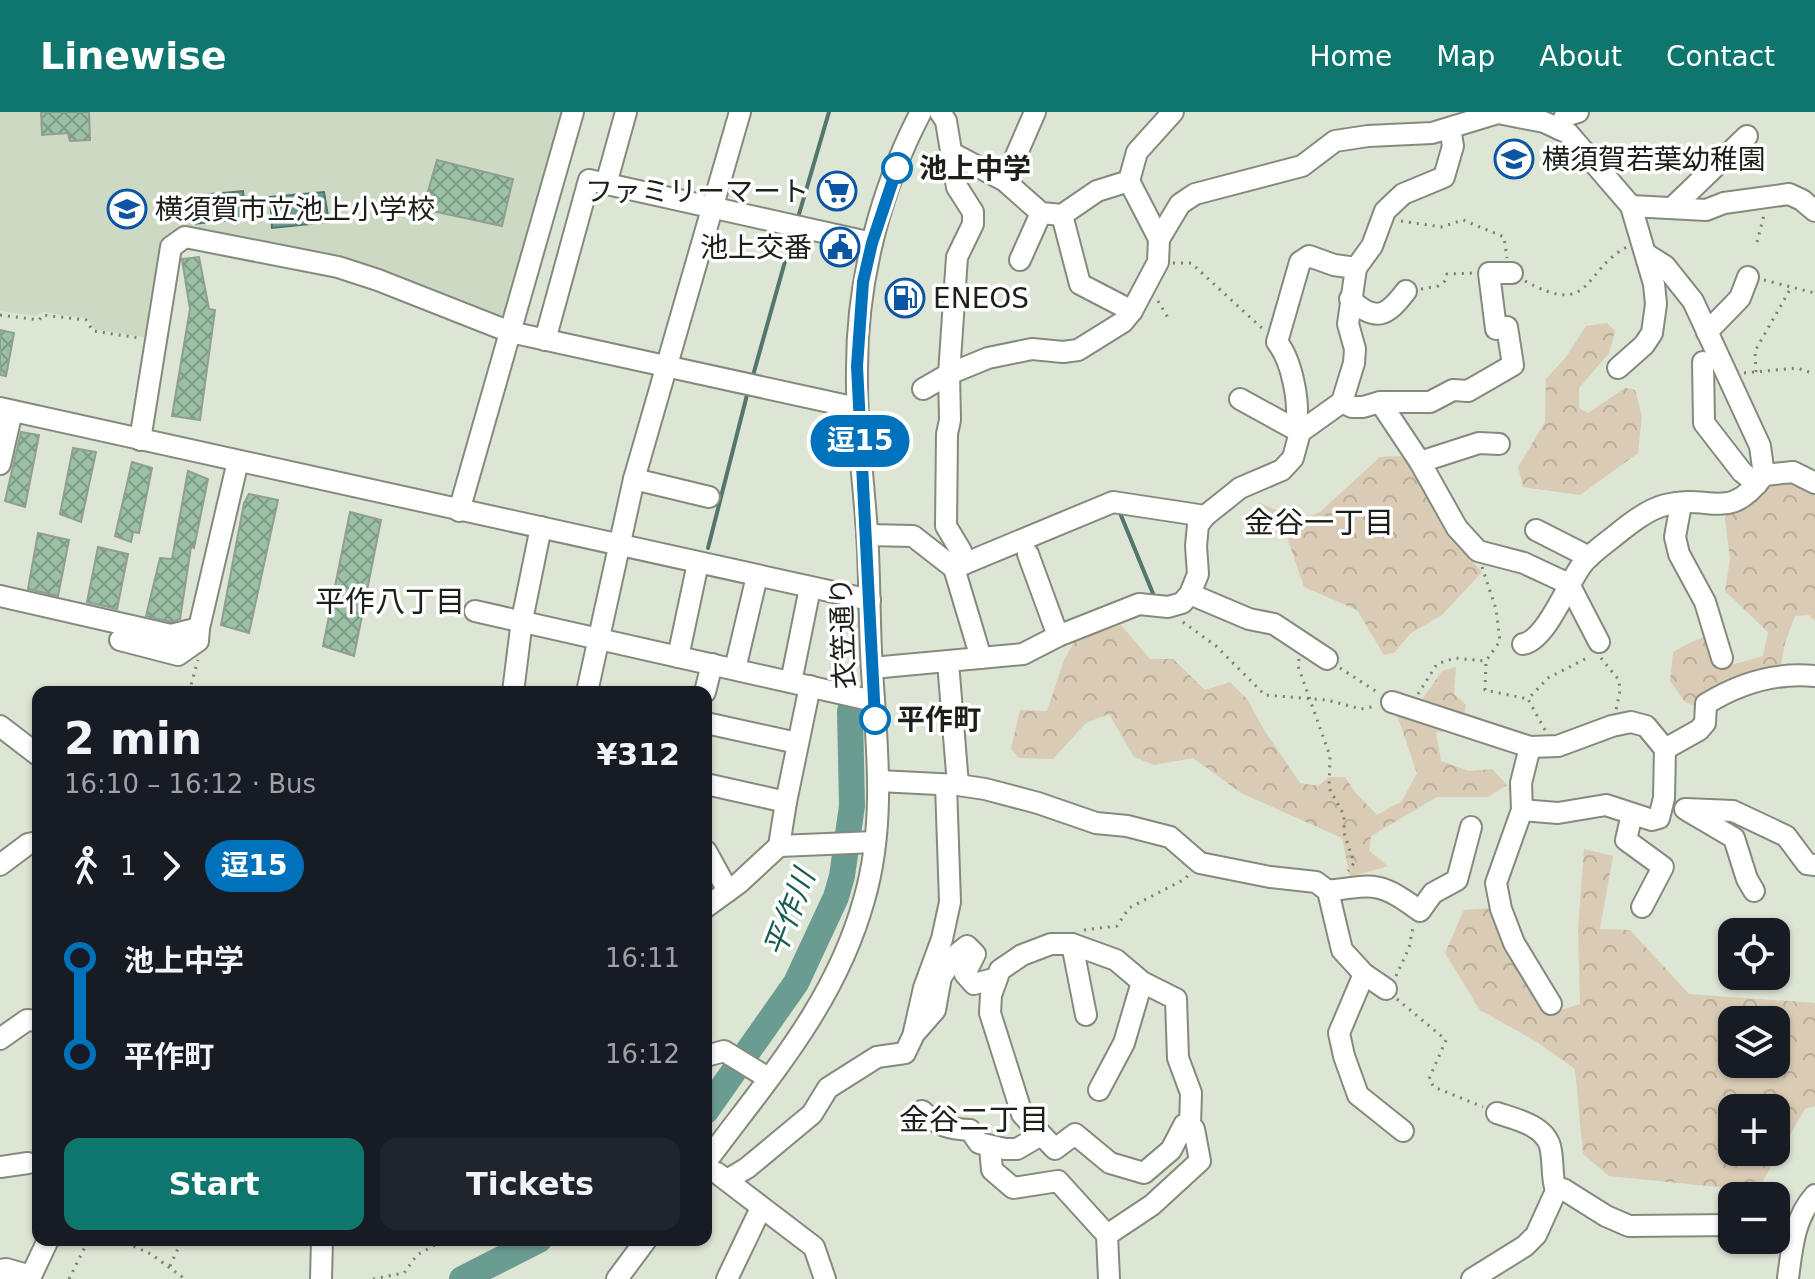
<!DOCTYPE html>
<html lang="en">
<head>
<meta charset="utf-8">
<style>
  body { margin:0; font-family:"DejaVu Sans","Noto Sans JP",sans-serif; background:#20242c; color:#f1f3f6; height:100vh; display:flex; flex-direction:column; font-size:30px; white-space:nowrap }
  * { box-sizing:border-box; margin:0 }
  p { font-size:26px; color:#9ea1a6 }
  .icon { flex:none; width:44px; height:44px; fill:none; stroke:currentColor; stroke-width:2; stroke-linecap:round; stroke-linejoin:round }
  .map { position:relative; flex:1; overflow:hidden }
  .drawer { position:absolute; left:32px; top:574px; width:680px; height:560px; display:flex; flex-direction:column; background:#171b24; border-radius:16px; box-shadow:0 2px 6px #0004 }
  .drawer>* { flex:none }
  .badge { padding:0 16px; border-radius:26px; font-size:28px; line-height:52px }
  .controls { position:absolute; left:1718px; top:806px; display:grid; gap:16px }
  .controls a { display:grid; place-items:center; width:72px; height:72px; border-radius:16px; background:#171b24; box-shadow:0 2px 6px #0004; font-size:40px }
  .map>.badge { position:absolute; translate:-50% -50%; box-shadow:0 0 0 4px #fff }
  .legs { display:flex; align-items:center; gap:12px; height:88px; padding:0 32px; font-size:26px }
  .legs p { margin-inline-start:auto }
  .head { display:flex; align-items:center; justify-content:space-between; height:136px; padding:0 32px }
  h1 { font-size:44px; font-weight:700; line-height:60px }
  .cta { display:flex; gap:16px; margin-top:auto; padding:16px 32px }
  .cta a { flex:1; height:92px; border-radius:16px; background:#0f766e; color:#fff; font-size:32px; font-weight:700; line-height:92px; text-align:center }
  .cta a+a { background:#20242c; color:#f1f3f6 }
  ul { padding:0 32px; list-style:none }
  li { display:flex; align-items:center; gap:28px; height:96px; font-size:30px }
  li i { display:grid; place-items:center; width:12px; height:100%; margin:0 10px; background:currentColor }
  li i::after { content:''; width:20px; height:20px; margin:-10px; border:6px solid; border-radius:50%; background:#171b24 }
  li p { margin-inline-start:auto }
  li:first-child i { background:linear-gradient(#0000 50%,currentColor 0) }
  li:last-child i { background:linear-gradient(currentColor 50%,#0000 0) }
  header { display:flex; align-items:center; gap:48px; box-sizing:border-box; height:112px; padding:0 40px; background:#0f766e; color:#fff }
  header strong { font-size:38px }
  nav { display:flex; gap:44px; margin-inline-start:auto; font-size:28px }
  .map>svg:first-child { display:block }
  .built { fill:#ced9c4 }
  .forest { fill:url(#forest-crowns); fill-rule:evenodd }
  .water { fill:#6b9c91; stroke:#53766d; stroke-width:2 }
  .lines { fill:none; stroke-linecap:round; stroke-linejoin:round }
  .stream { stroke:#53766d; stroke-width:4 }
  .river { stroke:#6b9c91; stroke-width:26 }
  .building { fill:url(#building-cross-hatch); stroke:#909e94; stroke-width:2 }
  .minor-casing { stroke:#848b7d; stroke-width:24 }
  .path { stroke:#7a8075; stroke-width:3; stroke-dasharray:2 6; stroke-linecap:butt }
  .minor { stroke:#fff; stroke-width:20 }
  .line-1-casing { stroke:#fff; stroke-width:18 }
  .line-1 { stroke:#0072bc; stroke-width:12 }
  .stop-1-dot { fill:#fff; stroke:#0072bc; stroke-width:4 }
  .labels { text-anchor:middle; dominant-baseline:central; stroke-width:7; stroke-linejoin:round; paint-order:stroke }
  .poi-label { font-size:28px; fill:#1c1f1a; stroke:#fff; text-anchor:start }
  .stop-label { font-size:28px; font-weight:bold; fill:#1c1f1a; stroke:#fff; text-anchor:start }
  .street-label { font-size:28px; fill:#1c1f1a; stroke:#fff }
  .neighbourhood-label { font-size:30px; fill:#1c1f1a; stroke:#fff }
  .water-label { font-size:30px; font-style:italic; fill:#185b50; stroke:#fff }
</style>
</head>
<body>
<header>
<strong>Linewise</strong>
<nav><a>Home</a><a>Map</a><a>About</a><a>Contact</a></nav>
</header>
<div class="map">
<svg width="1815" height="1167" viewBox="0 0 1815 1167">
  <defs>
    <pattern id="forest-crowns" width="20" height="18" patternUnits="userSpaceOnUse" patternTransform="scale(2)"><rect width="20" height="18" fill="#d9cbb4"/><path d="M2 6a3 3 0 1 1 6 0M12 15a3 3 0 1 1 6 0" fill="none" stroke="#baae9a"/></pattern>
    <pattern id="building-cross-hatch" width="8" height="8" patternUnits="userSpaceOnUse" patternTransform="scale(2)"><rect width="8" height="8" fill="#9ac0a5"/><path d="M0 0l8 8M0 8l8-8" fill="none" stroke="#7d9b86"/></pattern>
  </defs>
  <rect width="100%" height="100%" fill="#dde5d5"/>
  <!-- built -->
  <path class="built" d="M0 0H563L504 203 497 206 258 136 175 120 166 131 150 226 95 218 88 207 44 200 35 204 0 199Z"/>
  <!-- forest -->
  <g class="forest">
    <path d="M1607 211 1615 219 1609 241 1579 276V296L1588 301 1625 276 1635 278 1642 304 1638 341 1580 383 1523 375 1518 355 1545 310 1546 267 1566 245 1586 214Z"/>
    <path d="M1401 344C1432 381 1449 425 1482 460L1442 503 1411 521 1394 541 1384 543 1357 498 1304 475 1287 425 1257 412 1259 391 1301 408 1320 400 1380 345Z"/>
    <path d="M1775 362 1815 372V509L1809 503 1795 504 1785 531 1780 558 1698 595 1685 590 1670 569 1673 540 1689 531 1709 523 1728 554 1763 544 1768 520 1725 479 1730 447 1725 407 1740 372Z"/>
    <path d="M1121 513 1150 547H1173L1205 578 1230 570 1247 587 1264 618 1300 671 1318 674 1329 665H1345L1355 680 1377 703 1402 689 1417 661 1396 600 1414 599 1442 559 1456 555 1454 582 1466 593 1461 618 1436 620 1441 649 1469 659 1492 657 1507 673 1488 685H1437L1371 724 1369 739 1388 754 1350 765 1342 726 1241 681 1193 646 1154 653 1134 645 1109 602 1086 611 1053 647 1019 646 1011 637 1020 598 1047 599 1064 548 1075 528Z"/>
    <path d="M1584 737 1613 744 1600 817 1630 818 1689 882 1815 891V994L1805 997 1757 1079 1609 1064 1583 1042 1575 957 1537 930 1480 898 1445 841 1464 798 1491 796 1551 901 1580 892 1578 818ZM1732 908H1776V952H1732ZM1732 996H1776V1040H1732Z"/>
  </g>
  <!-- water -->
  <g class="water">
    <path d="M243 79 246 107 192 112 190 84Z"/>
    <path d="M324 80 329 110 272 116 270 85Z"/>
  </g>
  <g class="lines">
    <!-- stream -->
    <g class="stream">
      <path d="M797 109 829 0"/>
      <path d="M752 267 793 121"/>
      <path d="M1116 399 1120 401 1154 484"/>
      <path d="M708 436 748 279"/>
    </g>
    <!-- river -->
    <g class="river">
      <path d="M706 999 796 871 836 785 842 764 852 694 850 599"/>
      <path d="M462 1167 539 1128"/>
    </g>
  </g>
  <!-- building -->
  <g class="building">
    <path d="M41 0H89L90 28 70 29 68 21 42 23Z"/>
    <path d="M437 48 513 67 502 114 423 97Z"/>
    <path d="M199 145 209 197 215 198 200 308 172 304 190 197 182 147Z"/>
    <path d="M0 218 14 221 6 264 0 263Z"/>
    <path d="M21 320 39 323 25 395 5 389Z"/>
    <path d="M73 336 96 340 81 410 60 402Z"/>
    <path d="M132 350 152 356 139 421 133 420 131 430 115 424Z"/>
    <path d="M188 359 208 367 194 436 191 435 180 507 171 510 146 504 160 446 172 447Z"/>
    <path d="M249 382 278 388 249 521 221 513 244 391Z"/>
    <path d="M350 400 381 408 354 544 323 534Z"/>
    <path d="M38 421 69 428 58 484 28 477Z"/>
    <path d="M98 435 128 442 117 497 87 490Z"/>
  </g>
  <g class="lines">
    <defs>
      <g id="minor">
        <path d="M940 0 946 9 957 75 973 100V112L957 145 949 262 950 308 947 322 946 414 961 439 964 452"/>
        <path d="M1559 17 1565 4 1578 0"/>
        <path d="M952 41 1005 69 1041 101 1062 103 1097 79 1129 69 1159 127"/>
        <path d="M1005 69 1035 0"/>
        <path d="M1129 69 1137 40 1173 0"/>
        <path d="M606 72 626 0"/>
        <path d="M1631 94 1706 98 1724 91 1789 82 1802 88 1815 99"/>
        <path d="M1673 95 1747 24"/>
        <path d="M1062 103 1080 172 1132 199"/>
        <path d="M1020 148 1041 101"/>
        <path d="M1350 187C1376 211 1387 204 1406 179"/>
        <path d="M1707 220 1740 186 1748 165"/>
        <path d="M545 228 589 68 872 131"/>
        <path d="M1703 250 1704 311 1742 360 1757 372"/>
        <path d="M923 277 949 262 988 246 1032 237 1063 240 1078 238 1123 210 1132 199 1158 150 1159 127 1180 92 1195 82 1302 54 1335 29 1368 24 1432 21 1498 1 1544 10 1568 21 1631 94 1654 172 1656 192 1652 221 1644 233 1618 256"/>
        <path d="M1240 287 1300 320"/>
        <path d="M1342 290 1352 295H1363L1380 290H1430L1453 278 1468 279 1513 253 1507 215 1496 217 1489 161H1512"/>
        <path d="M1380 290 1420 350 1457 416 1478 439 1524 451 1569 472 1599 530"/>
        <path d="M0 296 870 488"/>
        <path d="M1295 316C1301 293 1292 249 1277 230L1300 150 1309 144 1334 153 1356 156"/>
        <path d="M140 328 171 135 185 125 338 155 378 168 510 220 857 296"/>
        <path d="M1420 350 1479 331 1499 332"/>
        <path d="M0 352 12 299"/>
        <path d="M1764 363 1793 360 1815 371"/>
        <path d="M634 367 709 385"/>
        <path d="M1681 392 1675 425 1679 442 1705 490 1722 546"/>
        <path d="M459 399 573 0"/>
        <path d="M1536 418 1589 445"/>
        <path d="M867 423 913 424 954 456 981 546"/>
        <path d="M1028 442 1058 524"/>
        <path d="M954 456 1113 390 1205 404"/>
        <path d="M1190 482 1249 507 1274 512 1327 547"/>
        <path d="M0 484 171 523 199 516 238 349"/>
        <path d="M475 499 874 589"/>
        <path d="M120 528 178 543 198 529 199 516"/>
        <path d="M1523 532C1547 528 1568 469 1584 450 1592 441 1603 433 1612 426 1627 414 1646 398 1665 393 1711 381 1728 412 1764 363L1760 334 1693 189 1665 154 1646 142"/>
        <path d="M678 545 698 451"/>
        <path d="M948 550 958 673"/>
        <path d="M872 556 1023 542 1058 524 1139 492 1168 495 1182 491 1190 482 1198 462 1196 434 1198 413 1205 404 1240 376 1282 358 1293 346 1300 320 1342 290 1354 251 1355 237 1348 212 1356 156 1372 134 1385 99 1403 82 1444 65 1453 34 1450 16"/>
        <path d="M735 557 757 464"/>
        <path d="M791 570 810 476"/>
        <path d="M513 580 522 508 541 415"/>
        <path d="M587 580 634 367 740 0"/>
        <path d="M705 580 712 552"/>
        <path d="M1392 590 1530 635 1558 634 1612 614 1631 610 1646 614 1665 637 1664 686 1659 706 1652 708 1606 693 1558 701 1522 698"/>
        <path d="M706 611 797 631"/>
        <path d="M0 614 38 643"/>
        <path d="M1530 635 1521 671 1522 698 1496 771 1501 797 1514 831 1551 892"/>
        <path d="M1665 637 1699 618 1705 611 1706 592C1740 571 1775 560 1815 564"/>
        <path d="M879 669 958 673 985 677 1038 691 1096 711 1127 714 1170 725 1200 751 1270 765 1316 770 1328 779 1342 838 1364 862 1386 877"/>
        <path d="M706 672 786 690 810 574"/>
        <path d="M1685 697 1733 699 1786 724 1807 752 1815 753"/>
        <path d="M1688 699 1734 726 1747 767 1754 779"/>
        <path d="M1632 702 1626 728 1663 755 1642 795"/>
        <path d="M779 734 786 690"/>
        <path d="M706 739 728 779"/>
        <path d="M0 753 28 732 38 730"/>
        <path d="M1328 779C1376 772 1380 770 1420 799L1433 781 1457 768 1471 715"/>
        <path d="M706 795 739 771 779 734 875 730"/>
        <path d="M1072 832 1086 903"/>
        <path d="M1364 862 1339 921 1344 944 1358 983 1403 1019"/>
        <path d="M914 920 924 876 942 827 950 790 946 673"/>
        <path d="M0 927 27 908 38 909"/>
        <path d="M706 944 724 939 768 966"/>
        <path d="M1099 978 1124 931 1142 870"/>
        <path d="M922 999C938 1014 949 1017 970 1018L979 1031 1005 1037H1017L1041 1023"/>
        <path d="M990 1035 992 1058 1013 1076 1058 1069 1107 1123"/>
        <path d="M706 1050C769 965 835 892 864 788 886 713 877 635 872 559 869 513 870 466 867 420 863 365 856 311 857 256 857 169 880 78 921 0"/>
        <path d="M0 1055 28 1051"/>
        <path d="M717 1061 814 1135 825 1167"/>
        <path d="M727 1068 747 1056 812 1002 828 976 877 945 905 941 914 922 935 898 941 865 957 842 967 834 975 842 965 862 974 872 997 866"/>
        <path d="M1556 1079 1563 1077 1606 1104 1629 1114 1732 1113"/>
        <path d="M0 1158 6 1157 31 1164 48 1128"/>
        <path d="M1788 1166C1792 1136 1794 1106 1815 1083"/>
        <path d="M321 1167 322 1128"/>
        <path d="M617 1167 646 1128"/>
        <path d="M727 1167 761 1096"/>
        <path d="M1109 1167 1107 1123 1152 1093 1200 1049 1194 1017 1190 1013 1191 981 1178 946 1176 887 1142 870 1116 848 1072 832H1051L1022 843 1000 858 991 883 990 901 1022 1002 1055 1037 1075 1022 1110 1051 1144 1061 1171 1038 1184 1013H1190"/>
        <path d="M1472 1167 1525 1134 1536 1123 1556 1079C1551 1064 1554 1049 1550 1034 1544 1013 1515 1007 1497 1001"/>
      </g>
    </defs>
    <!-- minor casing -->
    <use href="#minor" class="minor-casing"/>
    <!-- path -->
    <g class="path">
      <path d="M1401 109 1441 115 1463 108 1504 125 1507 146"/>
      <path d="M1757 130 1764 103"/>
      <path d="M1173 151H1191L1264 218"/>
      <path d="M1764 168 1815 181"/>
      <path d="M1525 169C1593 207 1583 157 1627 135"/>
      <path d="M1421 177 1438 174 1445 169 1447 162 1474 161"/>
      <path d="M1158 189 1170 209"/>
      <path d="M0 203 39 208 43 203 86 208 93 219 139 226"/>
      <path d="M1756 260 1755 239 1792 174"/>
      <path d="M1744 261 1797 256 1812 261"/>
      <path d="M1482 455 1496 497 1500 529 1486 549 1485 578 1528 587"/>
      <path d="M1183 510 1216 534 1265 583 1327 588 1361 597 1376 594"/>
      <path d="M1601 546 1619 568 1620 579 1616 598"/>
      <path d="M1299 547 1298 554 1330 644 1329 676 1344 703V721L1354 751 1348 759"/>
      <path d="M1340 556 1377 580"/>
      <path d="M189 580 198 548"/>
      <path d="M1418 582 1437 552 1455 546 1485 549"/>
      <path d="M1545 618 1528 587 1548 566 1589 545"/>
      <path d="M1084 818 1117 814 1129 796 1185 767 1189 762"/>
      <path d="M1396 864 1409 836 1413 815"/>
      <path d="M1397 887 1446 928 1429 967 1434 975 1483 995"/>
      <path d="M119 1128 151 1142 185 1167"/>
      <path d="M170 1154 182 1128"/>
      <path d="M69 1167 88 1129 95 1128"/>
      <path d="M373 1167 404 1161 417 1143 444 1128"/>
    </g>
    <!-- minor -->
    <use href="#minor" class="minor"/>
  </g>
  <g class="lines">
    <defs>
      <path id="line-1" d="M875 607 857 254 863 170 872 131 897 56"/>
    </defs>
    <!-- line-1 casing -->
    <use href="#line-1" class="line-1-casing"/>
    <!-- line-1 -->
    <use href="#line-1" class="line-1"/>
  </g>
  <!-- icons -->
  <defs>
    <symbol id="school-ring" viewBox="-11 -11 22 22"><circle r="9.5" fill="#fff" stroke="#0c55a4" stroke-width="1.5"/><path d="M0-5L7-2L0 1L-7-2ZM-4 1L0 2.5L4 1V4Q0 6-4 4Z" fill="#0c55a4"/></symbol>
    <symbol id="supermarket-ring" viewBox="-11 -11 22 22"><circle r="9.5" fill="#fff" stroke="#0c55a4" stroke-width="1.5"/><path d="M-6-5.5h2.5l.6 2H6L4.5 2H-2.5L-4.4-4H-6ZM-1.5 3.2a1.3 1.3 0 1 0 .1 0ZM3 3.2a1.3 1.3 0 1 0 .1 0Z" fill="#0c55a4"/></symbol>
    <symbol id="civic-ring" viewBox="-11 -11 22 22"><circle r="9.5" fill="#fff" stroke="#0c55a4" stroke-width="1.5"/><path d="M-.6-6.5H3V-4.5H.6V-3L4-1V1h2V6H-6V1h2V-1L-.6-3ZM-1.2 2.5V6h2.4V2.5Z" fill="#0c55a4"/></symbol>
    <symbol id="fuel-ring" viewBox="-11 -11 22 22"><circle r="9.5" fill="#fff" stroke="#0c55a4" stroke-width="1.5"/><path d="M-5.5-6h7V0h2V4h1.3V-2.5L3-4.5l.8-.8L6-3V5H2.5V1h-1V6h-7ZM-4.2-4.7v3.2H.2V-4.7Z" fill="#0c55a4"/></symbol>
  </defs>
  <g fill-rule="evenodd">
    <use href="#school-ring" x="1492" y="25" width="44" height="44"/>
    <use href="#supermarket-ring" x="815" y="57" width="44" height="44"/>
    <use href="#school-ring" x="105" y="75" width="44" height="44"/>
    <use href="#civic-ring" x="818" y="113" width="44" height="44"/>
    <use href="#fuel-ring" x="883" y="164" width="44" height="44"/>
  </g>
  <!-- markers -->
  <g class="stop-1-dot">
    <circle cx="897" cy="56" r="14"/>
    <circle cx="875" cy="607" r="14"/>
  </g>
  <g class="labels">
    <!-- poi labels -->
    <g class="poi-label">
      <text x="1542" y="47">横須賀若葉幼稚園</text>
      <text x="809" y="79" text-anchor="end">ファミリーマート</text>
      <text x="155" y="97">横須賀市立池上小学校</text>
      <text x="812" y="135" text-anchor="end">池上交番</text>
      <text x="933" y="186">ENEOS</text>
    </g>
    <!-- stop labels -->
    <g class="stop-label">
      <text x="919" y="56">池上中学</text>
      <text x="897" y="607">平作町</text>
    </g>
    <!-- street labels -->
    <g class="street-label">
      <text transform="translate(843 521) rotate(-92)">衣笠通り</text>
    </g>
    <!-- neighbourhood labels -->
    <g class="neighbourhood-label">
      <text x="1319" y="410">金谷一丁目</text>
      <text x="390" y="489">平作八丁目</text>
      <text x="974" y="1007">金谷二丁目</text>
    </g>
    <!-- water labels -->
    <g class="water-label">
      <text transform="translate(789 801) rotate(-69)">平作川</text>
    </g>
  </g>
</svg>
<div class="controls">
<a><svg class="icon" aria-label="locate" viewBox="0 0 24 24"><circle cx="12" cy="12" r="6"/><path d="M12 2v4M12 18v4M2 12h4M18 12h4"/></svg></a>
<a><svg class="icon" aria-label="layers" viewBox="0 0 24 24"><path d="M12 4l9 5-9 5-9-5zM3 14l9 5 9-5"/></svg></a>
<a>+</a>
<a>−</a>
</div>
<b class="badge" style="left:860px;top:329px;background:#0072bc;color:#fff">逗15</b>
<section class="drawer">
<div class="head"><div><h1>2 min</h1><p>16:10 – 16:12 · Bus</p></div><b>¥312</b></div>
<div class="legs"><svg class="icon" aria-label="walk" viewBox="0 0 24 24"><circle cx="13" cy="4" r="2"/><path d="M13 8l-2 6 4 7M11 14l-3 7M7 12l3-4h3l4 4"/></svg>1<svg class="icon" aria-label="forward" viewBox="0 0 24 24"><path d="M9 5l7 7-7 7"/></svg><b class="badge" style="background:#0072bc;color:#fff">逗15</b></div>
<ul>
<li><i style="color:#0072bc"></i><b>池上中学</b><p>16:11</p></li>
<li><i style="color:#0072bc"></i><b>平作町</b><p>16:12</p></li>
</ul>
<div class="cta"><a>Start</a><a>Tickets</a></div>
</section>
</div>
</body>
</html>
